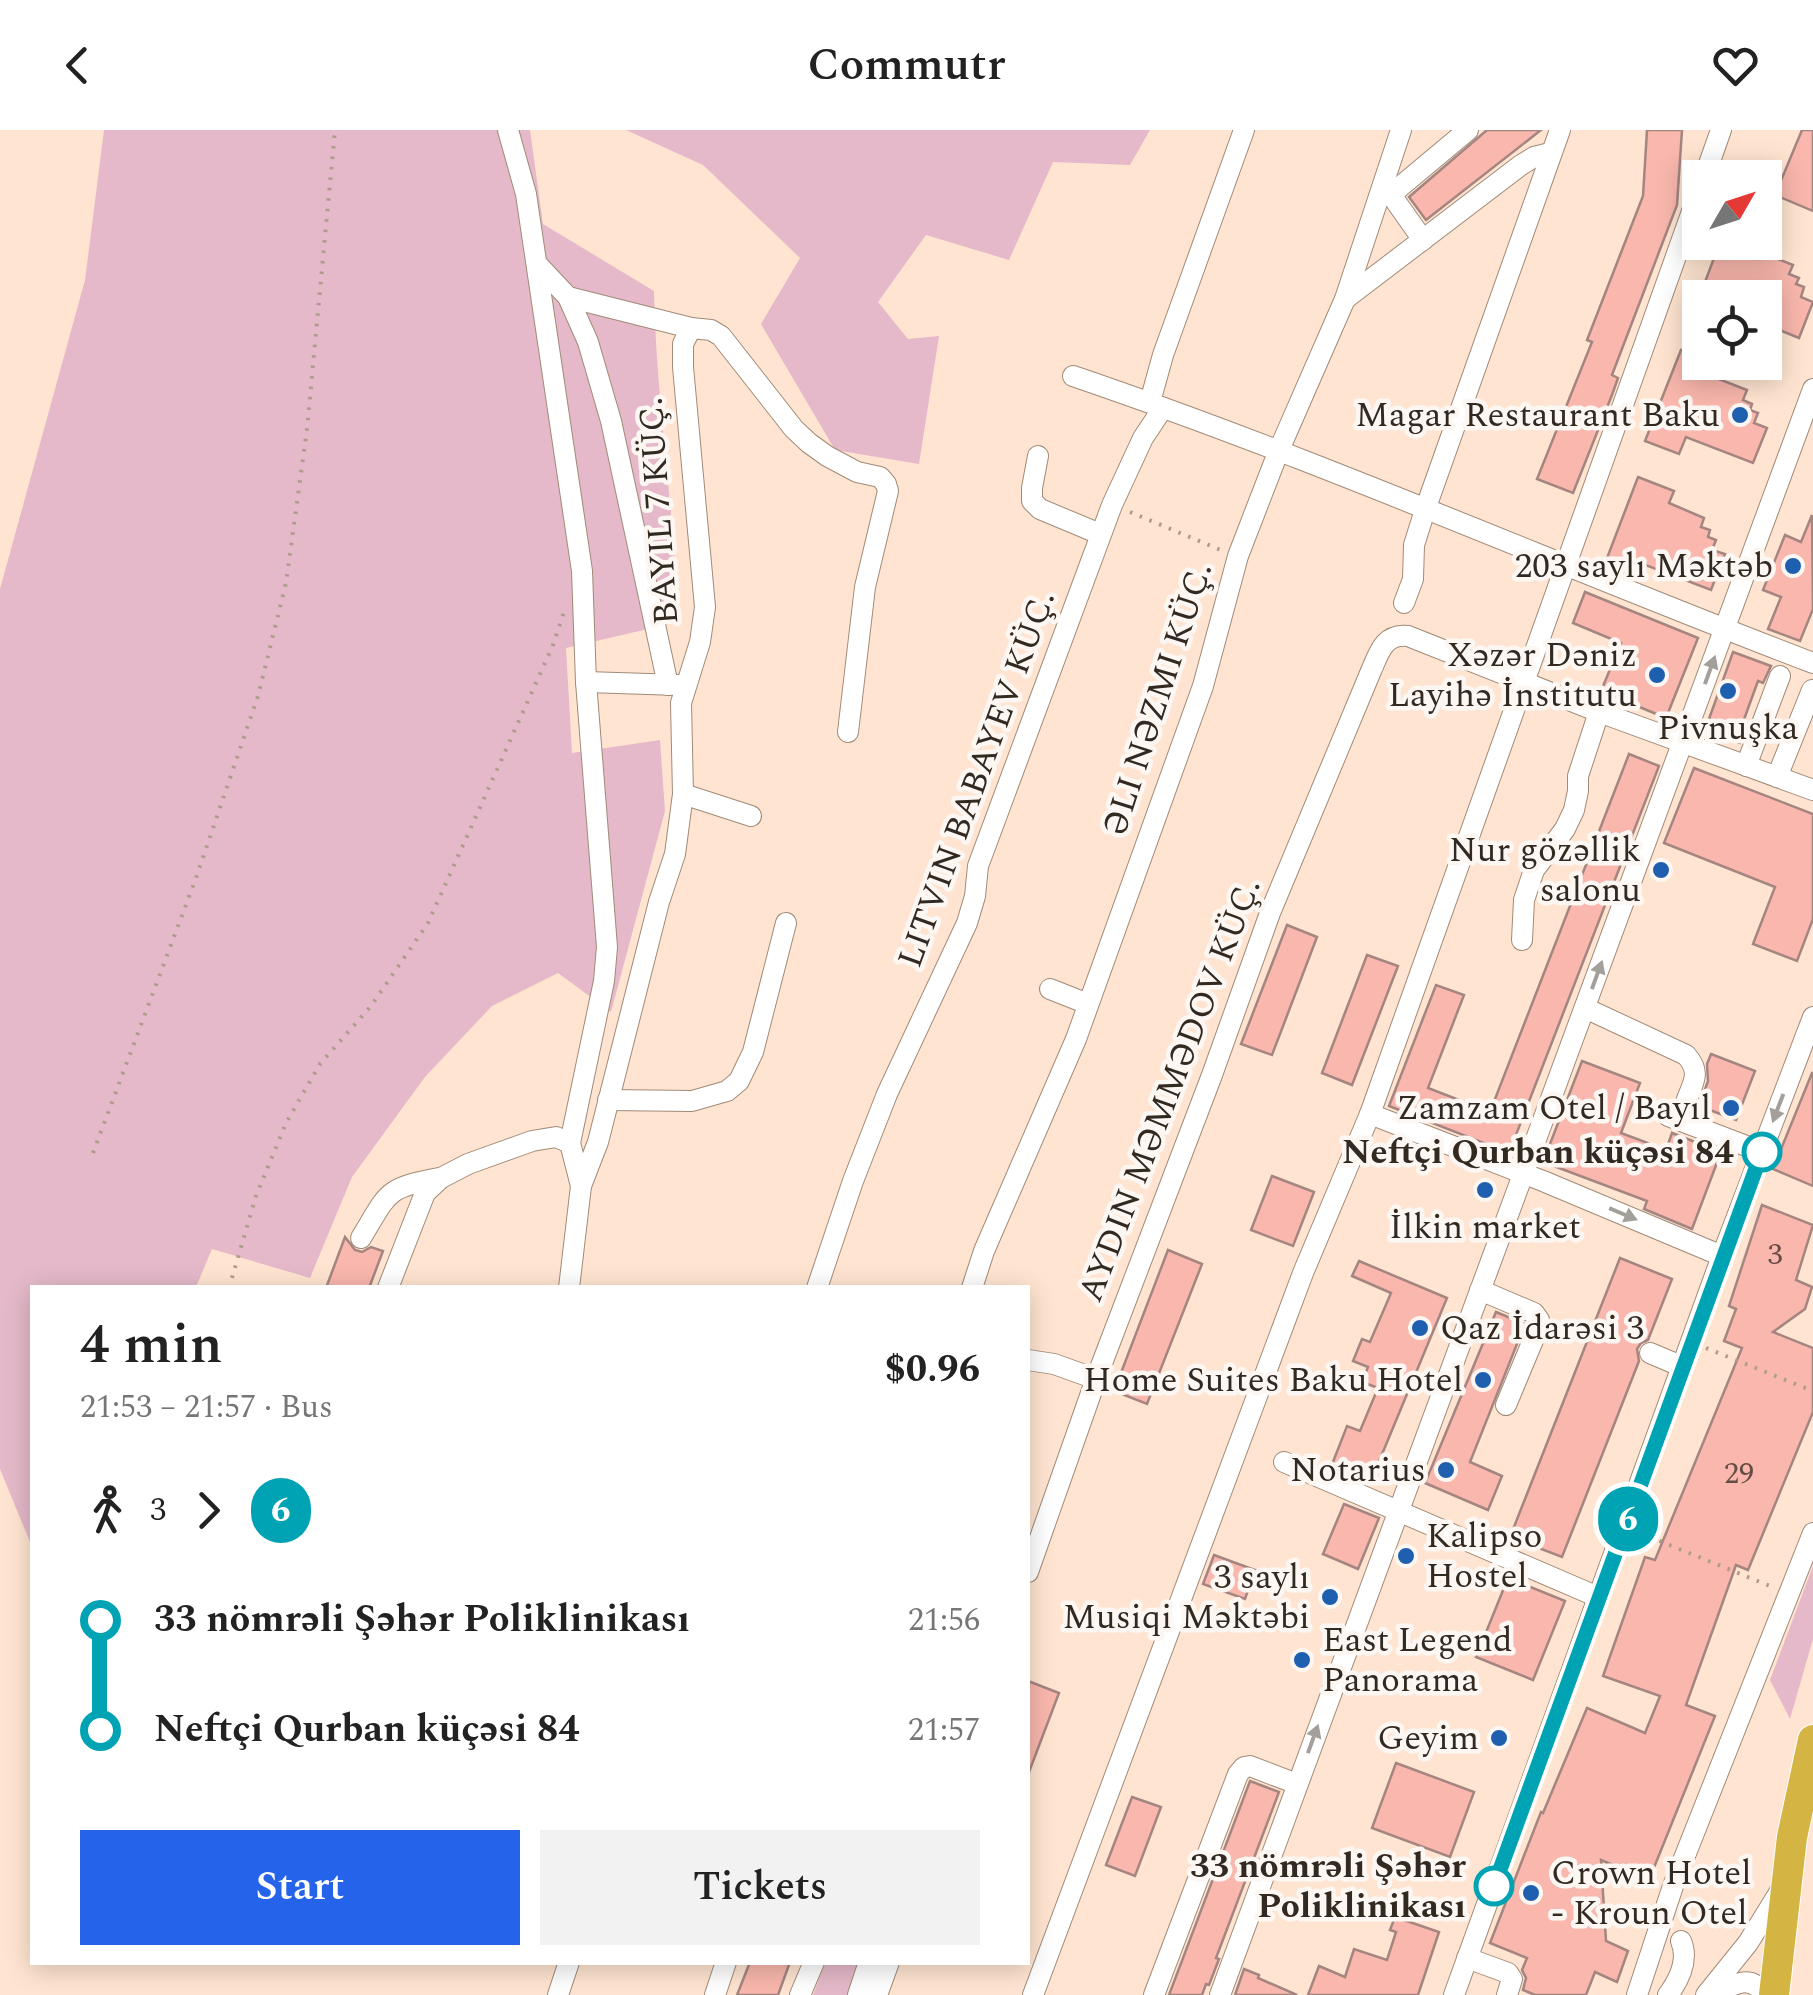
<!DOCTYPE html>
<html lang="en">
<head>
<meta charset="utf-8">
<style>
  body { margin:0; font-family:Spectral,serif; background:#f2f2f2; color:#222; height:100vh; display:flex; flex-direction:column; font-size:38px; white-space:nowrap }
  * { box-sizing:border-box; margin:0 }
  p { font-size:32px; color:#767676 }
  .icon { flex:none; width:55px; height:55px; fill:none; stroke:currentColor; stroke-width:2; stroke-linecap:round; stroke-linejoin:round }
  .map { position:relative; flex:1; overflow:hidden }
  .details { position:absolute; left:30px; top:1155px; width:1000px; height:680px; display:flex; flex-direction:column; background:#fff; border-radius:0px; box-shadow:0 5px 25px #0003 }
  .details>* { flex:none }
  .badge { padding:0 20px; border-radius:32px; font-size:35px; line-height:65px }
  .needle { width:65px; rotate:51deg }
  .controls { position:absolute; left:1682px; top:30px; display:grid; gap:20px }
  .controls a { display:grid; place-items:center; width:100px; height:100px; border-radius:0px; background:#fff; box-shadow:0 5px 25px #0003; font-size:50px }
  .map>.badge { position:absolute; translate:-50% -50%; box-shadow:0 0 0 5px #fff }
  .legs { display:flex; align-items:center; gap:15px; height:110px; padding:0 50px; font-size:32px }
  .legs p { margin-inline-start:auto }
  .headline { display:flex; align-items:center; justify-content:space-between; height:170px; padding:0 50px }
  h1 { font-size:55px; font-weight:600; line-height:75px }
  .button { display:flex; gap:20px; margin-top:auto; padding:20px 50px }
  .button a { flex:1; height:115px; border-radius:0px; background:#2563eb; color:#fff; font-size:40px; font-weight:600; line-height:115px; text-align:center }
  .button a+a { background:#f2f2f2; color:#222 }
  ul { padding:0 50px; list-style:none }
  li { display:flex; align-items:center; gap:35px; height:110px; font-size:38px }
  li i { display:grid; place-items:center; width:15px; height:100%; margin:0 12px; background:currentColor }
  li i::after { content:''; width:25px; height:25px; margin:-12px; border:8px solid; border-radius:50%; background:#fff }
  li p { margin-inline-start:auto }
  li:first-child i { background:linear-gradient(#0000 50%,currentColor 0) }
  li:last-child i { background:linear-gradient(currentColor 50%,#0000 0) }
  header { display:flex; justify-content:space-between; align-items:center; height:130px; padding:0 50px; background:#fff; font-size:45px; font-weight:600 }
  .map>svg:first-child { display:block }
  .green { fill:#e5b9c9 }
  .building { fill:#f9b7ad; stroke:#a48580; stroke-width:2.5 }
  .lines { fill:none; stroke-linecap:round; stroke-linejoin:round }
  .minor-casing { stroke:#a18a77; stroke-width:22 }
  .highway-casing { stroke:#fff; stroke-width:32 }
  .path { stroke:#ae9b8c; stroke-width:4; stroke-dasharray:2.5 8; stroke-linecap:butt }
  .minor { stroke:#fff; stroke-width:20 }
  .highway { stroke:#d4b544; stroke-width:30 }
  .oneway { fill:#a39f9b }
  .line-1-casing { stroke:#fff; stroke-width:22 }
  .line-1 { stroke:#00a3b4; stroke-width:15 }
  .poi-dot { fill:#1f5fb0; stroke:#fcf7f3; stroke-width:4 }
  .stop-1-dot { fill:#fff; stroke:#00a3b4; stroke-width:5 }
  .labels { text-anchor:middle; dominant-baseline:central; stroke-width:9; stroke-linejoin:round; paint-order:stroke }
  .number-label { font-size:30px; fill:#644c44 }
  .poi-label { font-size:35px; fill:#322921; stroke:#fcf7f3; text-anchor:end }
  .street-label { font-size:35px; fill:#322921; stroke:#fcf7f3 }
  .stop-label { font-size:35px; font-weight:bold; fill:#322921; stroke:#fcf7f3; text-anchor:end }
</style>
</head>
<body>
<header><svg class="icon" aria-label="back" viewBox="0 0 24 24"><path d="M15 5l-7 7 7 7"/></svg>Commutr<svg class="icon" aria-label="heart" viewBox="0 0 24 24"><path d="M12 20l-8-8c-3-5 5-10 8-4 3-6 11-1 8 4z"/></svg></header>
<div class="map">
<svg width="1813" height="1865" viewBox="0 0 1813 1865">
  <rect width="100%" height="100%" fill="#ffe5d1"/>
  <!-- green -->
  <g class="green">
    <path d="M104 0H530L543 94 654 161C656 272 675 381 678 492L566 518 572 623 660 610 665 681 611 882 558 843 492 876 425 947 352 1047 310 1148 212 1119 196 1157 32 1158V1417L0 1339V459L85 150Z"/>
    <path d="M626 0H1150L1130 35 1053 32 1009 130 926 105 878 172 908 209 939 206 919 334 835 320 761 194 800 128 703 35Z"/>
    <path d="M1813 1436V1509L1790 1589 1770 1550Z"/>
    <path d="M825 1833H863L851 1865H813Z"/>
  </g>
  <!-- building -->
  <g class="building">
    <path d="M1487 0H1541L1426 90 1409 67Z"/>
    <path d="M1647 0H1682L1677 75 1612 245 1618 248 1612 265 1573 363 1537 349 1592 212 1587 210 1643 66Z"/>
    <path d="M1802 0H1813V81L1775 65Z"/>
    <path d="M1720 112H1761L1758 121 1793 135 1789 144 1799 148 1796 154 1804 157 1801 167 1813 172 1799 208 1765 194V168H1699Z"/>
    <path d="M1681 220 1700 228V232H1716L1711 246 1747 260 1743 270 1752 274 1750 280 1758 283 1754 293 1767 298 1753 333 1686 307 1679 324 1645 311Z"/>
    <path d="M1638 347 1674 361 1669 373 1704 388 1701 397 1710 400 1708 407 1716 410 1712 420 1725 424 1711 460 1643 434 1637 449 1604 436Z"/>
    <path d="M1812 385 1813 479 1800 511 1768 499 1781 467 1763 460 1785 405 1801 412Z"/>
    <path d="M1585 462 1698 508 1666 588 1601 561 1621 513 1573 493Z"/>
    <path d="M1733 522 1771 536 1763 553 1758 551 1742 595 1746 597 1740 613 1705 600Z"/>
    <path d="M1629 624 1659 636 1509 1023 1389 976 1436 855 1464 865 1428 958 1490 982Z"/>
    <path d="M1694 638 1813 684V789L1797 831 1753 814 1775 757 1664 713Z"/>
    <path d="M1287 795 1317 807 1272 925 1241 914Z"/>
    <path d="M1367 825 1398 836 1352 955 1322 943Z"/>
    <path d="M1711 924 1755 941 1736 990 1699 976 1708 951 1707 934Z"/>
    <path d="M1582 931 1640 953 1621 1003 1666 1020 1672 1003 1721 1022 1692 1099 1644 1079 1647 1071 1543 1032Z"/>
    <path d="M1812 943H1813V1056L1773 1039Z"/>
    <path d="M1272 1046 1314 1062 1293 1116 1251 1100Z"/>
    <path d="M1762 1075 1813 1095 1796 1150 1812 1157 1805 1179 1773 1202 1813 1218V1282L1748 1440 1736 1435 1686 1575 1715 1586 1649 1750 1601 1730 1606 1811 1628 1821 1617 1852 1595 1842 1586 1865H1535L1523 1860 1526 1848 1522 1840 1527 1828 1490 1813 1541 1682 1543 1683 1587 1578 1645 1603 1660 1566 1603 1546 1645 1427 1655 1430 1742 1218 1724 1211 1736 1179 1729 1176Z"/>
    <path d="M345 1107 355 1120 362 1122 371 1117 383 1121 369 1158H326Z"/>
    <path d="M1168 1120 1202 1134 1147 1274 1114 1261Z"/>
    <path d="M1620 1128 1672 1149 1648 1210 1641 1213 1637 1219 1639 1231 1562 1427 1510 1407Z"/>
    <path d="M1359 1131 1447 1168 1370 1353 1331 1337 1347 1296 1360 1301 1378 1258 1362 1252 1368 1237 1353 1231 1362 1209 1370 1212 1391 1163 1352 1146Z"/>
    <path d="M1496 1182 1525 1194 1470 1332 1502 1346 1488 1380 1425 1353Z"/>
    <path d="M1344 1374 1379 1388 1358 1439 1323 1424Z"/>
    <path d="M1214 1425 1255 1440 1245 1469 1203 1454Z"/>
    <path d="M1508 1448 1565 1471 1533 1550 1476 1527Z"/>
    <path d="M1028 1551 1059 1563 1029 1642H1028Z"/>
    <path d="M1396 1633 1474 1662 1450 1727 1372 1698Z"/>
    <path d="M1250 1651 1279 1662 1216 1828 1219 1829 1209 1855 1206 1854 1202 1865H1169Z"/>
    <path d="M1132 1667 1161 1677 1135 1746 1106 1735Z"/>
    <path d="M1395 1787 1439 1802 1418 1865H1308L1319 1836 1345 1847 1354 1819 1387 1830 1396 1802 1390 1800Z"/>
    <path d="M750 1832H790L778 1865H737Z"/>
    <path d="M1244 1839 1259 1845 1258 1848 1297 1865H1235Z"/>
  </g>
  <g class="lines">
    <defs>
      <g id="minor">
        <path d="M508 0 526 64 582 441 586 552 607 817 604 851 570 1013"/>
        <path d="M1704 48 1721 0"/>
        <path d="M1423 110 1394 69 1395 61 1468 0"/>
        <path d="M537 134 568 167 588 212 611 291 668 555"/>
        <path d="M568 167 691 198"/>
        <path d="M1345 169 1521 35 1534 27 1550 23"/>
        <path d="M1073 246C1323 331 1566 439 1813 533"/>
        <path d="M1150 272 1163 225 1244 0"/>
        <path d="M1038 326 1032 358V371L1040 379 1100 404"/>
        <path d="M1404 473 1413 449 1414 415 1425 380 1560 0"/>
        <path d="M586 552 679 555"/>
        <path d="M1746 636 1780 546"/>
        <path d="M1777 647 1812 560"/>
        <path d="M683 664 751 686"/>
        <path d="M1522 810 1524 770 1534 740 1565 699 1574 680 1578 661V646L1599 582"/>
        <path d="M1050 859 1088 874"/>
        <path d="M1585 878 1686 925C1702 943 1693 952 1686 972"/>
        <path d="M608 970 692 971 727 961 739 951 753 922 786 793"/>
        <path d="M1370 984 1543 1051 1722 1126"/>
        <path d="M1668 986 1762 1022"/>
        <path d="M361 1108C389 1062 385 1058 439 1048"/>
        <path d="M388 1158 425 1063 441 1048 468 1034 532 1011 556 1007 570 1013 581 1056"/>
        <path d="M569 1158 581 1056 598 1012 659 772 675 724 683 664 681 573 700 512 705 477 683 237V214L691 198 711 200 721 206 794 299 809 313 827 326 857 342 880 347 886 354 888 361 865 457 848 602"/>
        <path d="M817 1158 853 1051 887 964 967 793 975 766 978 736 1112 375 1143 308 1163 278"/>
        <path d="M972 1158 984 1121 1076 909 1203 556 1238 426 1279 320 1345 169 1401 0"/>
        <path d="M1480 1160 1534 1183 1539 1190V1196L1506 1275"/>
        <path d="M1650 1223 1683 1237"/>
        <path d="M1028 1230 1054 1234 1096 1249"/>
        <path d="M1284 1332 1598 1467"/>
        <path d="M1028 1442 1096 1249 1212 945 1270 783 1371 541C1379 523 1384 503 1408 506L1599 582 1813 660"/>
        <path d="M1467 1828 1508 1843 1512 1849 1507 1865"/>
        <path d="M558 1865 569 1832"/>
        <path d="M715 1865 726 1832"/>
        <path d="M800 1865 814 1832"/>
        <path d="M858 1865 869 1832"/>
        <path d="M877 1865 889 1832"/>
        <path d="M1033 1865 1303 1143 1370 984 1700 59"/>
        <path d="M1154 1865 1238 1644 1244 1637 1250 1636 1297 1654"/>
        <path d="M1220 1865C1416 1329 1617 795 1813 259"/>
        <path d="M1454 1865 1722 1126 1813 887"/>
        <path d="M1637 1865 1673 1756 1813 1403"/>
        <path d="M1668 1865C1679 1850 1689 1830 1681 1811"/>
        <path d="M1706 1865 1748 1813 1782 1758"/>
        <path d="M1714 1865C1733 1854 1751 1843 1765 1865"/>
      </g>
      <path id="highway" d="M1774 1865 1792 1707 1813 1610"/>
    </defs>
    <!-- minor casing -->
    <use href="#minor" class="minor-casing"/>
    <!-- highway casing -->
    <use href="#highway" class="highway-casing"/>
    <!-- path -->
    <g class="path">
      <path d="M1130 382 1223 421"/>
      <path d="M93 1023 196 748 258 566 286 453 307 299 335 0"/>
      <path d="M229 1158 256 1066 286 993 320 934 371 876 428 793 553 515 564 482"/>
      <path d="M1706 1218 1813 1261"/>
      <path d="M1640 1403 1770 1456"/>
    </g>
    <!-- minor -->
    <use href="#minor" class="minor"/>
    <!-- highway -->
    <use href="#highway" class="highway"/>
  </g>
  <!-- one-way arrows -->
  <defs><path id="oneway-solid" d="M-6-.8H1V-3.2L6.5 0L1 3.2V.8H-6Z" transform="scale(2.5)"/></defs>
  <g class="oneway">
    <use href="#oneway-solid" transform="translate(1710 540) rotate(-70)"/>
    <use href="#oneway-solid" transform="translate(1597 845) rotate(-70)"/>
    <use href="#oneway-solid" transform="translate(1778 978) rotate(111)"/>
    <use href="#oneway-solid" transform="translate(1623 1084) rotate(23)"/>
    <use href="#oneway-solid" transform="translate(1313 1609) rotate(-70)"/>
  </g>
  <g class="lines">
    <defs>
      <path id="line-1" d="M1494 1756 1762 1022"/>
    </defs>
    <!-- line-1 casing -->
    <use href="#line-1" class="line-1-casing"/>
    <!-- line-1 -->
    <use href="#line-1" class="line-1"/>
  </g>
  <!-- markers -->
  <g class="poi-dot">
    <circle cx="1740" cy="285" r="10"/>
    <circle cx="1793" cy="436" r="10"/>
    <circle cx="1657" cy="545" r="10"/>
    <circle cx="1728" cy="561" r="10"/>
    <circle cx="1661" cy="740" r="10"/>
    <circle cx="1731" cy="978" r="10"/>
    <circle cx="1485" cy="1060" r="10"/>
    <circle cx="1420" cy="1198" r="10"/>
    <circle cx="1483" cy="1250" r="10"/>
    <circle cx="1446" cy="1340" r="10"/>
    <circle cx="1406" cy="1426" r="10"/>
    <circle cx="1330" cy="1467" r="10"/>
    <circle cx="1302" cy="1530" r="10"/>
    <circle cx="1499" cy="1608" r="10"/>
    <circle cx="1531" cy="1763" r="10"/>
  </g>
  <g class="stop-1-dot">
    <circle cx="1762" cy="1022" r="18"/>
    <circle cx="1494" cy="1756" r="18"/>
  </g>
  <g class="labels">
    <!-- number labels -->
    <g class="number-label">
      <text x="1775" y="1125">3</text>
      <text x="1739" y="1344">29</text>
    </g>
    <!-- poi labels -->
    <g class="poi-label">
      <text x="1720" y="285">Magar Restaurant Baku</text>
      <text x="1773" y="436">203 saylı Məktəb</text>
      <text x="1637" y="525">Xəzər Dəniz<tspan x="1637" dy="40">Layihə İnstitutu</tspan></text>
      <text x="1728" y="598" text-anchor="middle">Pivnuşka</text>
      <text x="1641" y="720">Nur gözəllik<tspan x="1641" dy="40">salonu</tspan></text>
      <text x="1711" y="978">Zamzam Otel / Bayıl</text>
      <text x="1485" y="1097" text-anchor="middle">İlkin market</text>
      <text x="1440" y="1198" text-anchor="start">Qaz İdarəsi 3</text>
      <text x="1463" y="1250">Home Suites Baku Hotel</text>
      <text x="1426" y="1340">Notarius</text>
      <text x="1426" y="1406" text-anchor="start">Kalipso<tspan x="1426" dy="40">Hostel</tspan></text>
      <text x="1310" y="1447">3 saylı<tspan x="1310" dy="40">Musiqi Məktəbi</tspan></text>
      <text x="1322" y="1510" text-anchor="start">East Legend<tspan x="1322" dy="40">Panorama</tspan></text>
      <text x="1479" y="1608">Geyim</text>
      <text x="1551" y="1743" text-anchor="start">Crown Hotel<tspan x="1551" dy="40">- Kroun Otel</tspan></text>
    </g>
    <!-- street labels -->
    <g class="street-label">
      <text transform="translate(659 381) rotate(-94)">BAYIL 7 KÜÇ.</text>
      <text transform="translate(1158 569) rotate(-72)">ƏLI NƏZMI KÜÇ.</text>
      <text transform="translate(977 649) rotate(-70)">LITVIN BABAYEV KÜÇ.</text>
      <text transform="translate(1170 960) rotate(-69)">AYDIN MƏMMƏDOV KÜÇ.</text>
    </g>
    <!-- stop labels -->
    <g class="stop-label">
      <text x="1734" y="1022">Neftçi Qurban küçəsi 84</text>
      <text x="1466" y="1736">33 nömrəli Şəhər<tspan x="1466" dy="40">Poliklinikası</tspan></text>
    </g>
  </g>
</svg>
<div class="controls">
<a><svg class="needle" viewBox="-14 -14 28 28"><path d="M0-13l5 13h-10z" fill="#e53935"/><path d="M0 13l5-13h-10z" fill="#767676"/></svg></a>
<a><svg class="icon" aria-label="locate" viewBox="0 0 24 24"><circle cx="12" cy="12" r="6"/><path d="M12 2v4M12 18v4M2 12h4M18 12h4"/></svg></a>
</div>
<b class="badge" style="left:1628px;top:1389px;background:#00a3b4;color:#fff">6</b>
<section class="details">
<div class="headline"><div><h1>4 min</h1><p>21:53 – 21:57 · Bus</p></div><b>$0.96</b></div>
<div class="legs"><svg class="icon" aria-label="walk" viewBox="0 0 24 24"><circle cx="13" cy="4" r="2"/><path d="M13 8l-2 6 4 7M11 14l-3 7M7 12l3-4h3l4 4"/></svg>3<svg class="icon" aria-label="forward" viewBox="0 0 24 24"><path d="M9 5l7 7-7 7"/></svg><b class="badge" style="background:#00a3b4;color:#fff">6</b></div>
<ul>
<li><i style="color:#00a3b4"></i><b>33 nömrəli Şəhər Poliklinikası</b><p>21:56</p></li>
<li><i style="color:#00a3b4"></i><b>Neftçi Qurban küçəsi 84</b><p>21:57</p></li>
</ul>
<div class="button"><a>Start</a><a>Tickets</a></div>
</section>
</div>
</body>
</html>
